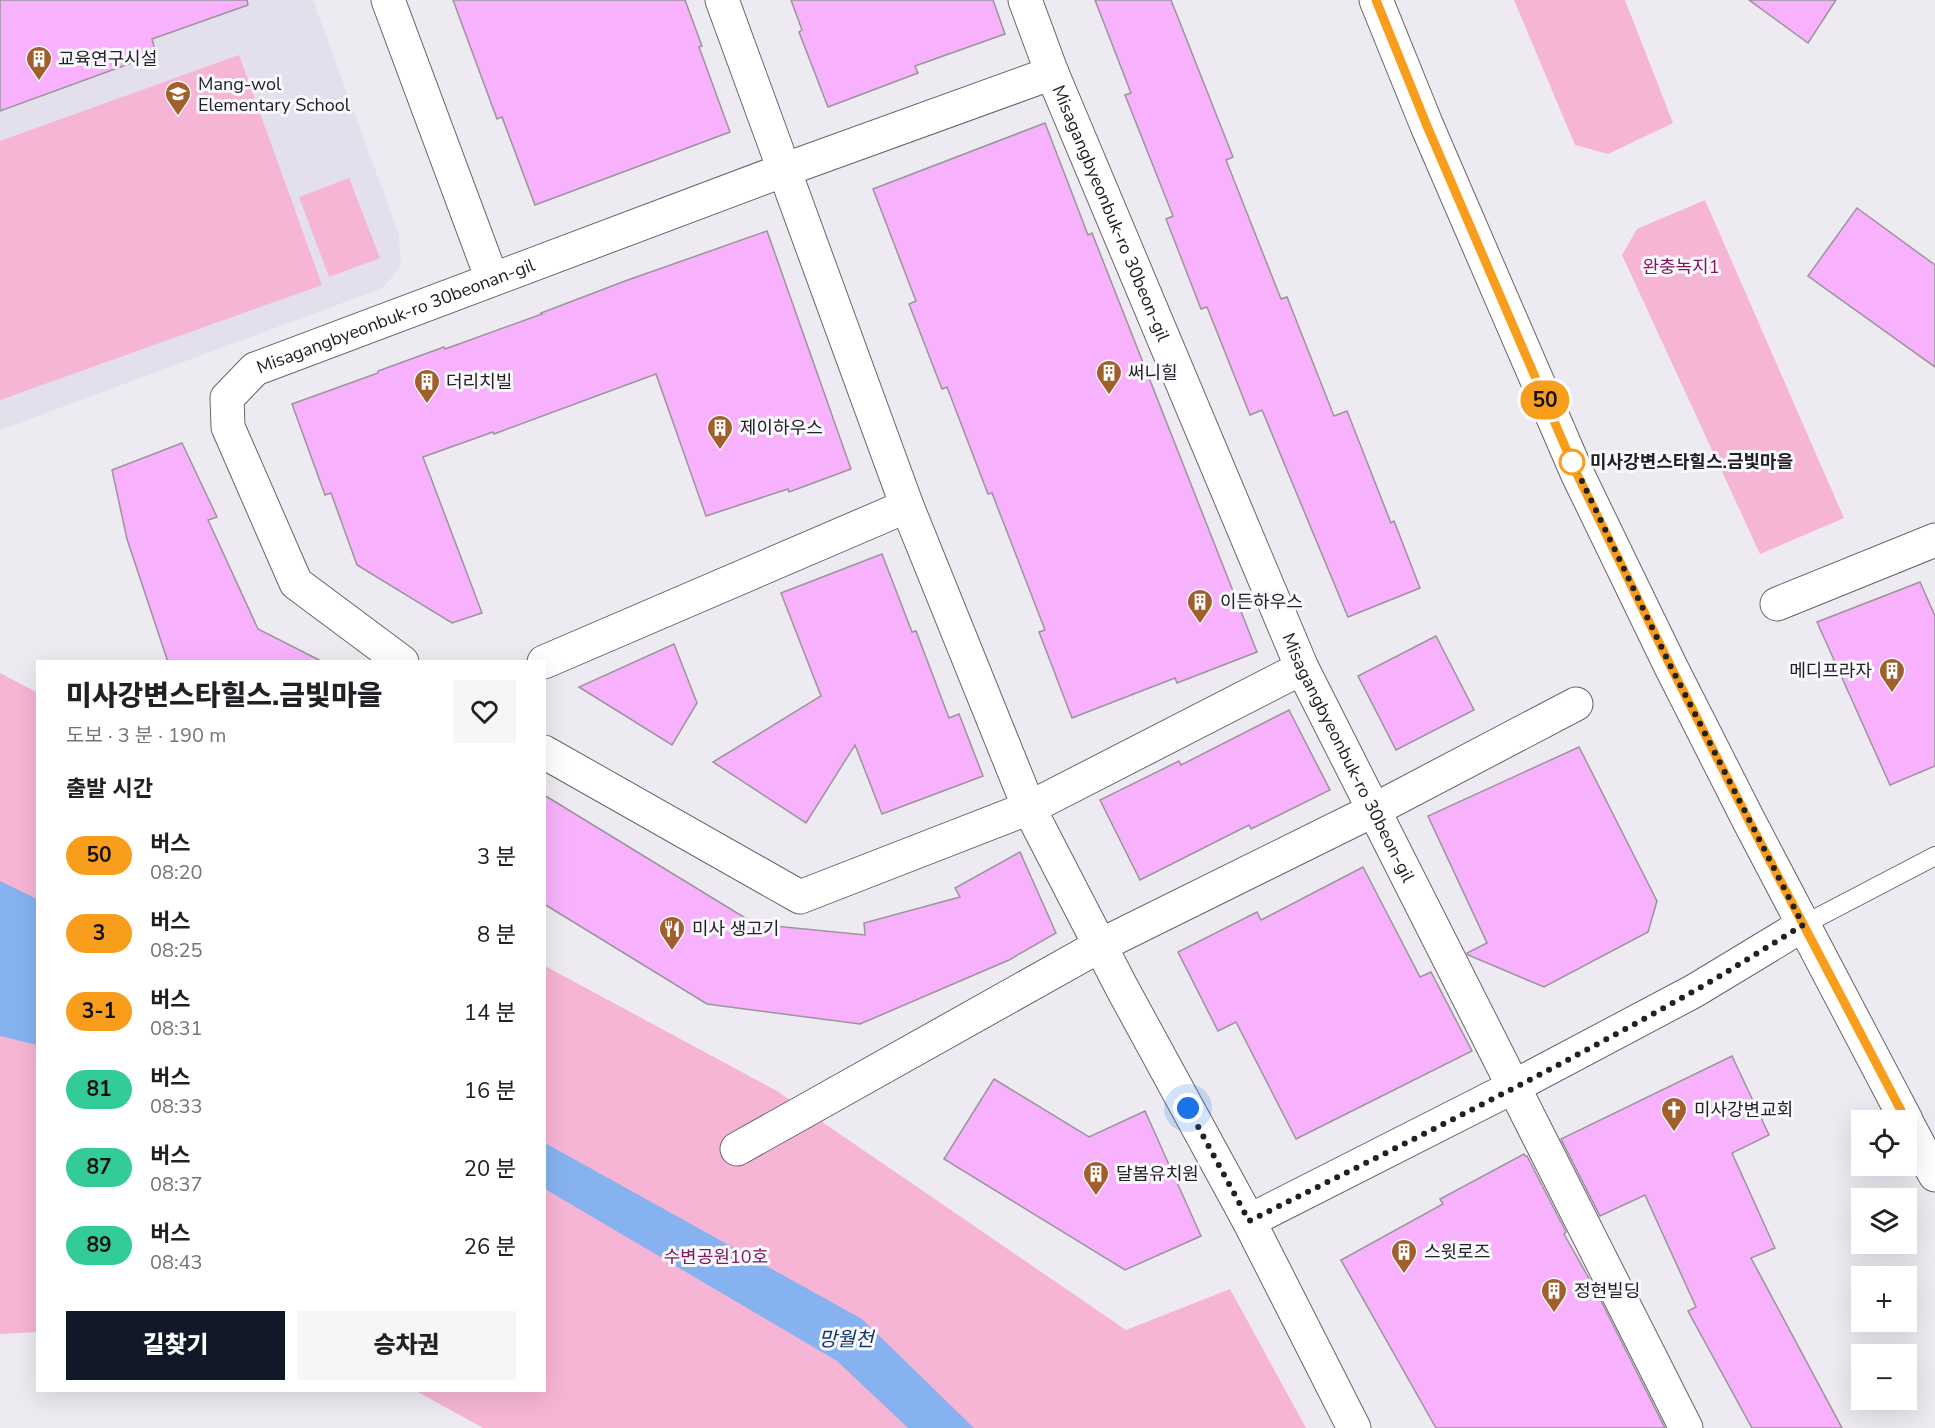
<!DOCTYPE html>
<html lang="ko">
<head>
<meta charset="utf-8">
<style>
  body { margin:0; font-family:"Nunito Sans","Noto Sans KR",sans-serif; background:#f6f6f6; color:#202124; height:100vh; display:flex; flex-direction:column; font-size:22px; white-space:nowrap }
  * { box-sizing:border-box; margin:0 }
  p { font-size:20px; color:#757577 }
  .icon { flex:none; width:33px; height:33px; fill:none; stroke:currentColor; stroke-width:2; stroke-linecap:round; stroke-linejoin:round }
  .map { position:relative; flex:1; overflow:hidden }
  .panel { position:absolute; left:36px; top:660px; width:510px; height:732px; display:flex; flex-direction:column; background:#fff; border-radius:0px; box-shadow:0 6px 24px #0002 }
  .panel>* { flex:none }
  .badge { padding:0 12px; border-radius:20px; font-size:21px; line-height:39px }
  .controls { position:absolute; left:1851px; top:1110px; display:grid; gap:12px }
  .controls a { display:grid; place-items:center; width:66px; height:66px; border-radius:0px; background:#fff; box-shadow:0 6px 24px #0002; font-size:30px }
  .you { position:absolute; width:30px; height:30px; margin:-15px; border:4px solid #fff; border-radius:50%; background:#1a73e8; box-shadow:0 0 0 9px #1a73e833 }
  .map>.badge { position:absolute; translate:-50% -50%; box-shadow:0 0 0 3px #fff }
  h2 { padding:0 30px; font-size:22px; line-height:54px }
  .round { display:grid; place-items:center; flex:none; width:63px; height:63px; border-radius:0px; background:#f6f6f6 }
  .headline { display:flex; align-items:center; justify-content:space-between; height:102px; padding:0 30px }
  h1 { font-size:28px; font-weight:800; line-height:45px }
  .primary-button { display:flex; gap:12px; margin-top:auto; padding:12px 30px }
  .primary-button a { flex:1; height:69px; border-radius:0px; background:#111827; color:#fff; font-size:24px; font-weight:800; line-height:69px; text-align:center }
  .primary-button a+a { background:#f6f6f6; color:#202124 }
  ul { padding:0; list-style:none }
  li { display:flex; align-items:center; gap:18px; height:78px; padding:0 30px }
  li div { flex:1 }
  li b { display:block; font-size:22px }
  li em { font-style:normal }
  li .badge { min-width:66px; font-weight:700; text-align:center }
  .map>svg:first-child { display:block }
  .built { fill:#e3dfec }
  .green { fill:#f7b5d6 }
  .water { fill:#86b3f0 }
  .building { fill:#f8b2fd; stroke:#999599; stroke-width:1.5 }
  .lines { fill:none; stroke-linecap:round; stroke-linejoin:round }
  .lane-casing { stroke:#67656a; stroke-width:20 }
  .street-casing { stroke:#67656a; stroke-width:35 }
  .secondary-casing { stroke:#67656a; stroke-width:35 }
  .lane { stroke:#fff; stroke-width:18 }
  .street { stroke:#fff; stroke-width:33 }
  .secondary { stroke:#fff; stroke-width:33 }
  .line-casing { stroke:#fff; stroke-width:14 }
  .line { stroke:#f99d1c; stroke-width:9 }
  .walk { stroke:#212022; stroke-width:6; stroke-dasharray:0 10.8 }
  .stop-dot { fill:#fff; stroke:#f99d1c; stroke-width:3 }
  .labels { text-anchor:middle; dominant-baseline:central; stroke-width:6; stroke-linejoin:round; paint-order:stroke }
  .poi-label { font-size:18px; fill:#212022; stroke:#faf8ff; text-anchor:start }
  .street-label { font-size:18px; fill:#212022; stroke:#faf8ff }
  .park-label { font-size:18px; fill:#82165b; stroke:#faf8ff }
  .stop-label { font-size:18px; font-weight:bold; fill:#212022; stroke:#faf8ff; text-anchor:start }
  .water-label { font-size:20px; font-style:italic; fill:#103665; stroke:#faf8ff }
</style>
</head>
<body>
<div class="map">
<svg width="1935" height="1428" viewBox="0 0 1935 1428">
  <rect width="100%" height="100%" fill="#edebf1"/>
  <!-- built -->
  <path class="built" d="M0 0H313L399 235 401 266 383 288 0 430Z"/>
  <!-- green -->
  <g class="green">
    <path d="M1514 0H1625L1673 123 1608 154 1575 145Z"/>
    <path d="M239 55 322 285 0 400V141Z"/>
    <path d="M349 178 380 258 329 277 299 197Z"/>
    <path d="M1705 200 1844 518 1760 554 1622 255 1637 229Z"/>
    <path d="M0 673 38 693 37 1332 0 1334Z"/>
    <path d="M545 966 777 1091 1126 1330 1230 1289 1306 1428H483L416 1391 544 1390Z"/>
  </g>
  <!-- water -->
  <g class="water">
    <path d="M0 881 37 899V1045L0 1036Z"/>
    <path d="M545 1143 862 1319 974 1428H908L837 1361 545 1189Z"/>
  </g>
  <!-- building -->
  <g class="building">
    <path d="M0 0H247L248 5 152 39 156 54 0 111Z"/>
    <path d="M453 0H685L702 46 699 47 730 132 535 205 502 117 497 119Z"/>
    <path d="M791 0H993L1005 34 915 66 918 73 828 107 799 32 802 30Z"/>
    <path d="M1095 0H1171L1233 157 1226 160 1281 299 1287 297 1334 416 1347 411 1391 523 1394 521 1420 588 1348 617 1262 410 1250 415 1207 307 1201 309 1166 219 1173 216 1125 95 1131 93Z"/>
    <path d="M1749 0H1836L1808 43Z"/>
    <path d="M1045 123 1088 235 1092 233 1257 652 1177 683 1175 678 1072 718 1039 632 1045 630 992 493 988 494 947 387 942 389 909 304 916 301 873 189Z"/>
    <path d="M1857 208 1935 265V367L1808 276Z"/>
    <path d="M767 231 851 469 789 492 788 489 706 516 656 374 494 434 493 432 423 457 482 613 452 623 357 565 331 493 325 495 292 404 378 373V371L444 347 445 349 542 314 541 313 625 281Z"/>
    <path d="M182 443 217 517 208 520 258 629 323 662H168L127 539 112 470Z"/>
    <path d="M882 554 912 632 916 631 949 718 959 714 983 776 882 814 855 745 806 823 713 762 821 696 781 593Z"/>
    <path d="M1920 582 1935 616V766L1890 785 1817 622Z"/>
    <path d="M1436 636 1474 710 1396 750 1358 676Z"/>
    <path d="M674 644 697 703 672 745 579 687Z"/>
    <path d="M1289 710 1330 790 1251 829 1249 825 1140 880 1100 800 1179 761 1181 765Z"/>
    <path d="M1579 747 1657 901 1648 932 1544 987 1468 955 1467 953 1487 943 1428 816Z"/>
    <path d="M544 795 755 924 865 935 864 923 960 897 955 888 1020 852 1056 933 1009 960 860 1024 707 1004 544 904Z"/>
    <path d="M1363 867 1420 977 1431 972 1472 1051 1296 1139 1236 1022 1218 1031 1178 952 1257 912 1261 920Z"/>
    <path d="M1732 1056 1769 1135 1732 1153 1775 1248 1751 1258 1842 1428H1752L1688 1311 1696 1307 1645 1195 1600 1216 1561 1139Z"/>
    <path d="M994 1079 1089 1137 1145 1111 1201 1236 1125 1270 944 1159Z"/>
    <path d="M1524 1154 1525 1156H1527L1566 1232 1564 1234 1595 1289 1665 1428H1436L1341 1260 1443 1204 1440 1199Z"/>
  </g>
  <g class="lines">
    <defs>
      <path id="lane" d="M1803 925 1935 856"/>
      <g id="street">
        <path d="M388 0 492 279"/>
        <path d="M722 0 907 506 1029 808 1122 988 1249 1221 1354 1428"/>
        <path id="s1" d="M1025 0 1052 73 1302 668 1686 1428"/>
        <path d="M1777 604 1935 540"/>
        <path id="s2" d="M402 662 296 583 228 427 227 398 255 369 784 170 1052 73"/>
        <path d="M544 662 907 506"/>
        <path d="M544 752 800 897 1029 808 1302 668"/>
        <path d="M737 1149 1101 945 1374 810 1576 704"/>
        <path d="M1249 1221 1513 1087 1694 991 1803 925"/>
      </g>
      <g id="secondary">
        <path d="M1376 0 1427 126 1577 473 1671 667 1749 821 1906 1120"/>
        <path d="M1906 1121 1935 1175"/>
      </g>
    </defs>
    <!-- lane casing -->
    <use href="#lane" class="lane-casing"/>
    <!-- street casing -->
    <use href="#street" class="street-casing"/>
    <!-- secondary casing -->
    <use href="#secondary" class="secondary-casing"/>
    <!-- lane -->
    <use href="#lane" class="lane"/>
    <!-- street -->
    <use href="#street" class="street"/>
    <!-- secondary -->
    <use href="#secondary" class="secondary"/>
  </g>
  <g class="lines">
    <defs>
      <path id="line" d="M1376 0 1427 126 1576 472 1671 667 1749 821 1906 1120"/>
    </defs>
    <!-- line casing -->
    <use href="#line" class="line-casing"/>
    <!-- line -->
    <use href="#line" class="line"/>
    <!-- walk -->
    <path class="walk" d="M1188 1108 1249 1221C1398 1147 1549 1073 1694 991 1731 970 1767 947 1803 925L1671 667 1568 452 1572 462"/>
  </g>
  <!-- icons -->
  <defs>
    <symbol id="building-pin" viewBox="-11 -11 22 30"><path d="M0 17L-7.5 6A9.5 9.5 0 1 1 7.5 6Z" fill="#a15f2c" stroke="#faf8ff"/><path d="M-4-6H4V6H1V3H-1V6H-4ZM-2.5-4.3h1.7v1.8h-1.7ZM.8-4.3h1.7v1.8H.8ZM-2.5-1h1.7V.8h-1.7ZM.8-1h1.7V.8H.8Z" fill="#fff"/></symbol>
    <symbol id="school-pin" viewBox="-11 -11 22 30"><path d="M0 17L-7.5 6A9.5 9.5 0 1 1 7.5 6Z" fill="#a15f2c" stroke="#faf8ff"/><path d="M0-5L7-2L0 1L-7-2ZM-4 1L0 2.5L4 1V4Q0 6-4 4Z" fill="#fff"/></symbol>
    <symbol id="restaurant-pin" viewBox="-11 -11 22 30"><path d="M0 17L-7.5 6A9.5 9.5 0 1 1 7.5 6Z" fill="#a15f2c" stroke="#faf8ff"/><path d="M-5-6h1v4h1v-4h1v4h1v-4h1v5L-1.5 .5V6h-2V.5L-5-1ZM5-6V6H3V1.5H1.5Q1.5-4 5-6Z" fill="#fff"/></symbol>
    <symbol id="church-pin" viewBox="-11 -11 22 30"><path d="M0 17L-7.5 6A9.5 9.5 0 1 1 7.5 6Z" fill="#a15f2c" stroke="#faf8ff"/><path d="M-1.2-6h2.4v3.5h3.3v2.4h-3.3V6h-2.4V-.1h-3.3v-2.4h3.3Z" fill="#fff"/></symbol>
  </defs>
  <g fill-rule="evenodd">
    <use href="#building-pin" x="24" y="44" width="30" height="40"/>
    <use href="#school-pin" x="163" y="79" width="30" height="40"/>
    <use href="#building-pin" x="1094" y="358" width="30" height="40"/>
    <use href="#building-pin" x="412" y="367" width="30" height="40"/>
    <use href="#building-pin" x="705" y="413" width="30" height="40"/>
    <use href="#building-pin" x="1185" y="587" width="30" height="40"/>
    <use href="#building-pin" x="1877" y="656" width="30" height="40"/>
    <use href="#restaurant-pin" x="657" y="914" width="30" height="40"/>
    <use href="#church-pin" x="1659" y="1095" width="30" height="40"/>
    <use href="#building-pin" x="1081" y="1159" width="30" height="40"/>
    <use href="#building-pin" x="1389" y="1237" width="30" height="40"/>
    <use href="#building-pin" x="1539" y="1276" width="30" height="40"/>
  </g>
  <!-- markers -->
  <circle class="stop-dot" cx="1572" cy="462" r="12"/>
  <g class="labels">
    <!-- poi labels -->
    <g class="poi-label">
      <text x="58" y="59">교육연구시설</text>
      <text x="198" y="84">Mang-wol<tspan x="198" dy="21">Elementary School</tspan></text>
      <text x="1128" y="373">써니힐</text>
      <text x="446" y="382">더리치빌</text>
      <text x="740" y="428">제이하우스</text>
      <text x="1220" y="602">이든하우스</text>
      <text x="1872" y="671" text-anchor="end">메디프라자</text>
      <text x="692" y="929">미사 생고기</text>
      <text x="1694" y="1110">미사강변교회</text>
      <text x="1116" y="1174">달봄유치원</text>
      <text x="1424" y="1252">스윗로즈</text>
      <text x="1574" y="1291">정현빌딩</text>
    </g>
    <!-- street labels -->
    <g class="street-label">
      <text stroke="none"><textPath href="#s1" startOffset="230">Misagangbyeonbuk-ro 30beon-gil</textPath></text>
      <text stroke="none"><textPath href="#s2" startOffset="522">Misagangbyeonbuk-ro 30beonan-gil</textPath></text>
      <text stroke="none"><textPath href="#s1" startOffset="824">Misagangbyeonbuk-ro 30beon-gil</textPath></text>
    </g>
    <!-- park labels -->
    <g class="park-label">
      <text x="1681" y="267">완충녹지1</text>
      <text x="716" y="1257">수변공원10호</text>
    </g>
    <!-- stop labels -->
    <g class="stop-label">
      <text x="1590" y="462">미사강변스타힐스.금빛마을</text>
    </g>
    <!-- water labels -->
    <g class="water-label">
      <text x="846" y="1339">망월천</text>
    </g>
  </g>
</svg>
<div class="controls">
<a><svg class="icon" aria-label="locate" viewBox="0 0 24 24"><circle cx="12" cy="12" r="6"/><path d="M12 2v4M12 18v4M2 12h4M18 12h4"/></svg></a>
<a><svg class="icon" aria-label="layers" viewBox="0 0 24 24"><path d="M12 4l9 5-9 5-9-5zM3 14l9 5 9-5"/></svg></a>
<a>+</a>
<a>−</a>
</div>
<div class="you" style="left:1188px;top:1108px"></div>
<b class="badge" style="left:1545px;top:400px;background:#f99d1c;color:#111">50</b>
<section class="panel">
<div class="headline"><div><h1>미사강변스타힐스.금빛마을</h1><p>도보 · 3 분 · 190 m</p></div><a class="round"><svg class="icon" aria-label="heart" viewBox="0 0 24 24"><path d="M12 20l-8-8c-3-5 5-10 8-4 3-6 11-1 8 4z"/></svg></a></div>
<h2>출발 시간</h2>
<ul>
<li><span class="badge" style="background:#f99d1c;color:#111">50</span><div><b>버스</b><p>08:20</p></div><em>3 분</em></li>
<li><span class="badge" style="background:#f99d1c;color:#111">3</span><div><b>버스</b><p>08:25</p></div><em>8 분</em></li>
<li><span class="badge" style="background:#f99d1c;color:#111">3-1</span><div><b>버스</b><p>08:31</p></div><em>14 분</em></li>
<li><span class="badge" style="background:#3c9;color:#111">81</span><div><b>버스</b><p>08:33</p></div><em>16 분</em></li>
<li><span class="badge" style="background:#3c9;color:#111">87</span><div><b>버스</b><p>08:37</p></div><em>20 분</em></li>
<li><span class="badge" style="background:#3c9;color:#111">89</span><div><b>버스</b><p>08:43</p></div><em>26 분</em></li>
</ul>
<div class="primary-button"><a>길찾기</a><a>승차권</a></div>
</section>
</div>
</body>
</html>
